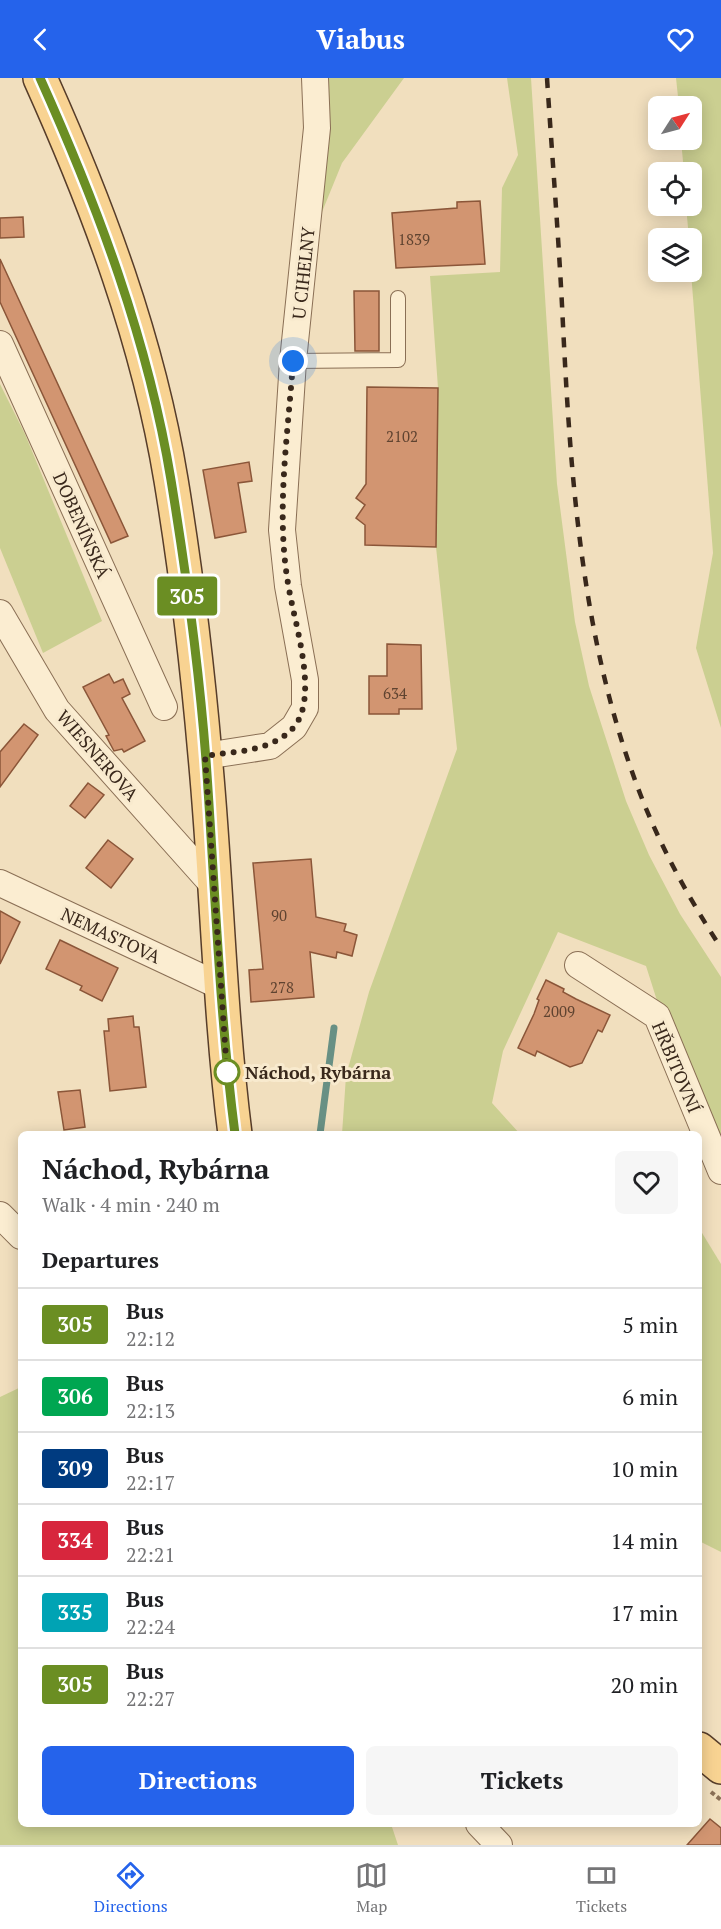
<!DOCTYPE html>
<html lang="en">
<head>
<meta charset="utf-8">
<style>
  body { margin:0; font-family:"PT Serif",serif; background:#f6f6f6; color:#202124; height:100vh; display:flex; flex-direction:column; font-size:22px; white-space:nowrap }
  * { box-sizing:border-box; margin:0 }
  p { font-size:20px; color:#757577 }
  .icon { flex:none; width:33px; height:33px; fill:none; stroke:currentColor; stroke-width:2; stroke-linecap:round; stroke-linejoin:round }
  .map { position:relative; flex:1; overflow:hidden }
  .panel { position:absolute; left:18px; top:1053px; width:684px; height:696px; display:flex; flex-direction:column; background:#fff; border-radius:9px; box-shadow:0 3px 15px #0003 }
  .panel>* { flex:none }
  .badge { padding:0 12px; border-radius:4px; font-size:21px; line-height:39px }
  .needle { width:39px; rotate:54deg }
  .tools { position:absolute; left:648px; top:18px; display:grid; gap:12px }
  .tools a { display:grid; place-items:center; width:54px; height:54px; border-radius:9px; background:#fff; box-shadow:0 3px 15px #0003; font-size:30px }
  .you { position:absolute; width:30px; height:30px; margin:-15px; border:4px solid #fff; border-radius:50%; background:#1a73e8; box-shadow:0 0 0 9px #1a73e833 }
  .map>.badge { position:absolute; translate:-50% -50%; box-shadow:0 0 0 3px #fff }
  h2 { padding:0 24px; font-size:22px; line-height:54px }
  .round { display:grid; place-items:center; flex:none; width:63px; height:63px; border-radius:9px; background:#f6f6f6 }
  .summary { display:flex; align-items:center; justify-content:space-between; height:102px; padding:0 24px }
  h1 { font-size:28px; font-weight:600; line-height:45px }
  .button { display:flex; gap:12px; margin-top:auto; padding:12px 24px }
  .button a { flex:1; height:69px; border-radius:9px; background:#2563eb; color:#fff; font-size:24px; font-weight:600; line-height:69px; text-align:center }
  .button a+a { background:#f6f6f6; color:#202124 }
  ul { padding:0; list-style:none }
  li { display:flex; align-items:center; gap:18px; height:72px; padding:0 24px; border-top:2px solid #e0e0e0 }
  li div { flex:1 }
  li b { display:block; font-size:22px }
  li em { font-style:normal }
  li .badge { min-width:66px; font-weight:700; text-align:center }
  header { display:flex; justify-content:space-between; align-items:center; height:78px; padding:0 24px; background:#2563eb; color:#fff; font-size:27px; font-weight:600 }
  .tabs { display:flex; justify-content:space-around; align-items:center; height:84px; border-top:2px solid #e0e0e0; background:#fff; font-size:16px; color:#757577 }
  .tabs a { display:grid; justify-items:center; gap:3px }
  .tabs .on { color:#2563eb }
  .map>svg:first-child { display:block }
  .green { fill:#cbcf91 }
  .lines { fill:none; stroke-linecap:round; stroke-linejoin:round }
  .stream { stroke:#689084; stroke-width:7 }
  .building { fill:#d29571; stroke:#8b5639; stroke-width:1.5 }
  .service-casing { stroke:#8a6f55; stroke-width:16 }
  .minor-casing { stroke:#8a6f55; stroke-width:28 }
  .primary-casing { stroke:#573d2a; stroke-width:36 }
  .path { stroke:#8a6f55; stroke-width:4; stroke-dasharray:4.5 3; stroke-linecap:butt }
  .service { stroke:#fbedd1; stroke-width:14 }
  .minor { stroke:#fbedd1; stroke-width:26 }
  .primary { stroke:#f8d392; stroke-width:33 }
  .rail { stroke:#39281b; stroke-width:4.5; stroke-dasharray:10 10; stroke-linecap:butt }
  .line-casing { stroke:#fff; stroke-width:14 }
  .line { stroke:#6b8e23; stroke-width:9 }
  .walk { stroke:#39281b; stroke-width:6; stroke-dasharray:0 10.8 }
  .stop-dot { fill:#fff; stroke:#6b8e23; stroke-width:3 }
  .labels { text-anchor:middle; dominant-baseline:central; stroke-width:6; stroke-linejoin:round; paint-order:stroke }
  .number-label { font-size:15px; fill:#5f4330 }
  .street-label { font-size:18px; fill:#39281b; stroke:#f8eace }
  .stop-label { font-size:18px; font-weight:bold; fill:#39281b; stroke:#f8eace; text-anchor:start }
</style>
</head>
<body>
<header><svg class="icon" aria-label="back" viewBox="0 0 24 24"><path d="M15 5l-7 7 7 7"/></svg>Viabus<svg class="icon" aria-label="heart" viewBox="0 0 24 24"><path d="M12 20l-8-8c-3-5 5-10 8-4 3-6 11-1 8 4z"/></svg></header>
<div class="map">
<svg width="721" height="1767" viewBox="0 0 721 1767">
  <rect width="100%" height="100%" fill="#f1dfbe"/>
  <!-- green -->
  <g class="green">
    <path d="M323 0H404L342 85 322 134 325 49Z"/>
    <path d="M507 0H531L557 406 575 544 589 608 626 723 649 777 680 836 721 899V1072L675 979 646 888 558 854 503 973 492 1025 520 1056H342L346 998 369 914 457 671 436 469 438 310 430 198 500 194 502 110 518 77Z"/>
    <path d="M676 0H721V650L696 570 713 475 691 194 692 160H689L686 128H692V94H684L681 62H692V28H679Z"/>
    <path d="M0 306 25 356 102 543 43 575 0 470Z"/>
    <path d="M699 1150 721 1186V1474L699 1463Z"/>
    <path d="M21 1309V1746H391L398 1767H0V1319Z"/>
  </g>
  <g class="lines">
    <!-- stream -->
    <path class="stream" d="M320 1056 334 950"/>
  </g>
  <!-- building -->
  <g class="building">
    <path d="M480 123 485 186 396 190 392 135 457 130V124Z"/>
    <path d="M23 139 24 159 0 160V140Z"/>
    <path d="M0 181 128 458 111 465 0 224Z"/>
    <path d="M354 213H379V273H355Z"/>
    <path d="M367 309 438 310 436 469 365 467V447L356 440 365 427 356 420 366 406Z"/>
    <path d="M249 384 252 403 238 405 246 454 215 460 203 392Z"/>
    <path d="M387 566 421 567 422 631H399V636H369V598H387Z"/>
    <path d="M109 596 114 605 123 601 130 616 122 620 145 663 124 674 122 671 114 673 106 658 109 657 83 609Z"/>
    <path d="M24 646 38 657 0 709V674Z"/>
    <path d="M88 705 104 717 85 740 70 728Z"/>
    <path d="M108 762 133 781 111 810 86 790Z"/>
    <path d="M311 781 316 839 346 846 344 853 357 857 352 878 337 874 336 880 310 874 314 919 251 924 249 892 263 891 253 785Z"/>
    <path d="M0 833 20 844 0 886Z"/>
    <path d="M60 862 118 890 102 923 80 912 82 908 46 891Z"/>
    <path d="M546 902 564 911 563 914 576 921 610 937 602 954 598 952 582 985 570 989 537 973 535 978 518 970 534 936 539 922 537 921Z"/>
    <path d="M133 938 134 949H139L146 1009 110 1013 104 953H109L108 941Z"/>
    <path d="M80 1012 85 1049 64 1052 58 1014Z"/>
    <path d="M710 1741 721 1750V1767H687Z"/>
  </g>
  <g class="lines">
    <defs>
      <path id="service" d="M293 283 398 282V220"/>
      <g id="minor">
        <path d="M0 266 164 629"/>
        <path d="M0 535 57 632 214 808"/>
        <path d="M205 678 270 668 294 649 305 630V602L288 508 282 452 293 283 317 50 315 0"/>
        <path d="M0 805 222 909"/>
        <path d="M578 887 657 938 721 1093"/>
        <path d="M0 1137 21 1158"/>
        <path d="M479 1746 499 1767"/>
      </g>
      <g id="primary">
        <path d="M40 0C98 129 148 262 171 402 186 493 197 585 205 677 217 803 219 930 235 1056"/>
        <path d="M699 1671 721 1689"/>
      </g>
    </defs>
    <!-- service casing -->
    <use href="#service" class="service-casing"/>
    <!-- minor casing -->
    <use href="#minor" class="minor-casing"/>
    <!-- primary casing -->
    <use href="#primary" class="primary-casing"/>
    <!-- path -->
    <path class="path" d="M711 1714 721 1722"/>
    <!-- service -->
    <use href="#service" class="service"/>
    <!-- minor -->
    <use href="#minor" class="minor"/>
    <!-- primary -->
    <use href="#primary" class="primary"/>
    <!-- rail -->
    <path class="rail" d="M547 0C552 76 558 151 562 227 570 392 580 561 641 718 662 772 690 822 721 870"/>
  </g>
  <g class="lines">
    <defs>
      <path id="line" d="M40 0C98 129 148 262 171 402 186 494 199 589 206 682 215 807 219 932 235 1056"/>
    </defs>
    <!-- line casing -->
    <use href="#line" class="line-casing"/>
    <!-- line -->
    <use href="#line" class="line"/>
    <!-- walk -->
    <path class="walk" d="M227 994 205 678C236 673 272 674 294 649 319 619 295 547 289 511 275 436 288 359 293 283"/>
  </g>
  <!-- markers -->
  <circle class="stop-dot" cx="227" cy="994" r="12"/>
  <g class="labels">
    <!-- number labels -->
    <g class="number-label">
      <text x="414" y="161">1839</text>
      <text x="402" y="358">2102</text>
      <text x="395" y="615">634</text>
      <text x="279" y="837">90</text>
      <text x="282" y="909">278</text>
      <text x="559" y="933">2009</text>
    </g>
    <!-- street labels -->
    <g class="street-label">
      <text transform="translate(303 195) rotate(-84)">U CIHELNY</text>
      <text transform="translate(82 447) rotate(66)">DOBENÍNSKÁ</text>
      <text transform="translate(98 677) rotate(49)">WIESNEROVA</text>
      <text transform="translate(111 857) rotate(25)">NEMASTOVA</text>
      <text transform="translate(677 989) rotate(67)">HŘBITOVNÍ</text>
    </g>
    <!-- stop labels -->
    <g class="stop-label">
      <text x="245" y="994">Náchod, Rybárna</text>
    </g>
  </g>
</svg>
<div class="tools">
<a><svg class="needle" viewBox="-14 -14 28 28"><path d="M0-13l5 13h-10z" fill="#e53935"/><path d="M0 13l5-13h-10z" fill="#757577"/></svg></a>
<a><svg class="icon" aria-label="locate" viewBox="0 0 24 24"><circle cx="12" cy="12" r="6"/><path d="M12 2v4M12 18v4M2 12h4M18 12h4"/></svg></a>
<a><svg class="icon" aria-label="layers" viewBox="0 0 24 24"><path d="M12 4l9 5-9 5-9-5zM3 14l9 5 9-5"/></svg></a>
</div>
<div class="you" style="left:293px;top:283px"></div>
<b class="badge" style="left:187px;top:518px;background:#6b8e23;color:#fff">305</b>
<section class="panel">
<div class="summary"><div><h1>Náchod, Rybárna</h1><p>Walk · 4 min · 240 m</p></div><a class="round"><svg class="icon" aria-label="heart" viewBox="0 0 24 24"><path d="M12 20l-8-8c-3-5 5-10 8-4 3-6 11-1 8 4z"/></svg></a></div>
<h2>Departures</h2>
<ul>
<li><span class="badge" style="background:#6b8e23;color:#fff">305</span><div><b>Bus</b><p>22:12</p></div><em>5 min</em></li>
<li><span class="badge" style="background:#00a651;color:#fff">306</span><div><b>Bus</b><p>22:13</p></div><em>6 min</em></li>
<li><span class="badge" style="background:#003b80;color:#fff">309</span><div><b>Bus</b><p>22:17</p></div><em>10 min</em></li>
<li><span class="badge" style="background:#d7263d;color:#fff">334</span><div><b>Bus</b><p>22:21</p></div><em>14 min</em></li>
<li><span class="badge" style="background:#00a3b4;color:#fff">335</span><div><b>Bus</b><p>22:24</p></div><em>17 min</em></li>
<li><span class="badge" style="background:#6b8e23;color:#fff">305</span><div><b>Bus</b><p>22:27</p></div><em>20 min</em></li>
</ul>
<div class="button"><a>Directions</a><a>Tickets</a></div>
</section>
</div>
<nav class="tabs">
<a class="on"><svg class="icon" aria-label="directions" viewBox="0 0 24 24"><path d="M12 3l9 9-9 9-9-9zM9 14v-3h6M13 9l2 2-2 2"/></svg>Directions</a>
<a><svg class="icon" aria-label="map" viewBox="0 0 24 24"><path d="M3 6l6-2 6 2 6-2v14l-6 2-6-2-6 2zM9 4v14M15 6v14"/></svg>Map</a>
<a><svg class="icon" aria-label="tickets" viewBox="0 0 24 24"><path d="M3 7h18v10H3zM15 7v10"/></svg>Tickets</a>
</nav>
</body>
</html>
